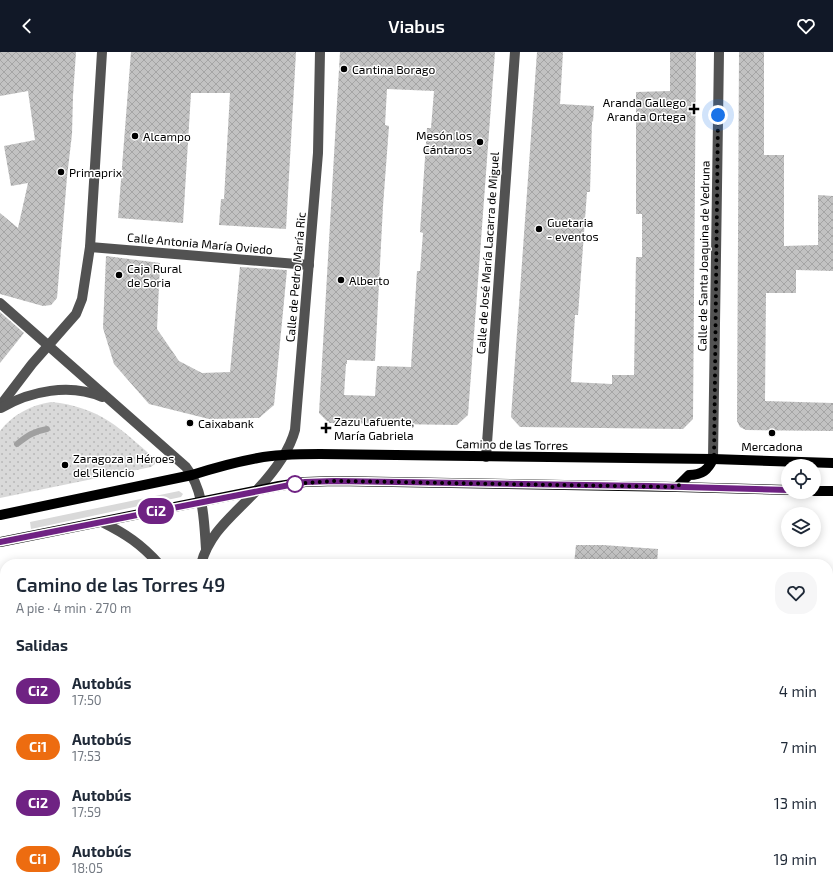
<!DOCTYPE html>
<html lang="es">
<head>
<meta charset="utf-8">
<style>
  body { margin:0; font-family:"Exo 2",sans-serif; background:#f6f6f7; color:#1f2937; height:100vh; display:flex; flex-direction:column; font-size:15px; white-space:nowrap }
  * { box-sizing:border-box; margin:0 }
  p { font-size:13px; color:#747a83 }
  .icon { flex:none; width:22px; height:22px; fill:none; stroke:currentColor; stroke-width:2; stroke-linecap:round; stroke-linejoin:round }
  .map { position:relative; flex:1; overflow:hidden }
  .details { position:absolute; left:0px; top:507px; width:833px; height:336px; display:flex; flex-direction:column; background:#fff; border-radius:16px 16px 0 0; box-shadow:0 2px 10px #0003 }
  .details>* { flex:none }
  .badge { padding:0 8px; border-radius:13px; font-size:14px; line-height:26px }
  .tools { position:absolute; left:781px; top:407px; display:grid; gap:8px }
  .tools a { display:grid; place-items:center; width:40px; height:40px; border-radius:50%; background:#fff; box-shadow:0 2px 10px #0003; font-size:20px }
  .you { position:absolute; width:20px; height:20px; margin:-10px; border:3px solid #fff; border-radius:50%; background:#1a73e8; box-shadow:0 0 0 6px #1a73e833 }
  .map>.badge { position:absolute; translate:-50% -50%; box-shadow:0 0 0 2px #fff }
  h2 { padding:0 16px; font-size:15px; line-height:36px }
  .round { display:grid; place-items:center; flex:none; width:42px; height:42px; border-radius:16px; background:#f6f6f7 }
  .overview { display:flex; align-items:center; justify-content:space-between; height:68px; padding:0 16px }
  h1 { font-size:19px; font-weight:600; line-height:30px }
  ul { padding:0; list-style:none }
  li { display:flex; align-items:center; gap:12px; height:56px; padding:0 16px }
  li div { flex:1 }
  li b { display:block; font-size:15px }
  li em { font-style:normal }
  li .badge { min-width:44px; font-weight:700; text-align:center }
  header { display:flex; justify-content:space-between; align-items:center; height:52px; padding:0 16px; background:#111827; color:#fff; font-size:18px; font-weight:600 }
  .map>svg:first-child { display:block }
  .grass { fill:#d9d9d9 }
  .park { fill:url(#park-dots) }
  .water { fill:url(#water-ripples) }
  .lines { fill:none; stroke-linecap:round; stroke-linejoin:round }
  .stream { stroke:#a0a0a0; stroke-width:6 }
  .building { fill:url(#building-cross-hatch); fill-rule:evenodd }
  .minor-tunnel { stroke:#d9d9d9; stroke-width:10; stroke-dasharray:10 5; stroke-linecap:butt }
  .minor { stroke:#525252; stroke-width:10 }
  .major { stroke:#000; stroke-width:10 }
  .line-casing { stroke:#fff; stroke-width:9 }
  .line { stroke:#6f2283; stroke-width:6 }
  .walk { stroke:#000; stroke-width:4; stroke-dasharray:0 7.2 }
  .poi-dot { fill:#000; stroke:#fff; stroke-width:1.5 }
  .stop-dot { fill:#fff; stroke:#6f2283; stroke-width:2 }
  .labels { text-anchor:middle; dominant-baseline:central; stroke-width:3; stroke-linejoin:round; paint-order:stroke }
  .poi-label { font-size:12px; fill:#000; stroke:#fff; text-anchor:start }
  .street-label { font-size:12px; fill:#000; stroke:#fff }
</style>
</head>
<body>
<header><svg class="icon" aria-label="back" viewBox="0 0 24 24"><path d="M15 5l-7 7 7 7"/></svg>Viabus<svg class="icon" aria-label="heart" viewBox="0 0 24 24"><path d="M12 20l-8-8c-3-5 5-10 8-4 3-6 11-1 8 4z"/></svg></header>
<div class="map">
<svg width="833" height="843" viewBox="0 0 833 843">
  <defs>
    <pattern id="park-dots" width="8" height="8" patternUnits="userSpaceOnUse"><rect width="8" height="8" fill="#d9d9d9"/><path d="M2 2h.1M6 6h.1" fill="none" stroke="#b8b8b8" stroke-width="1.8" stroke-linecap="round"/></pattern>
    <pattern id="water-ripples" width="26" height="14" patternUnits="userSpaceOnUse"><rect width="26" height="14" fill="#a0a0a0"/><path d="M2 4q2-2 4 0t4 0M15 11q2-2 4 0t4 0" fill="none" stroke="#888"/></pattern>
    <pattern id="building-cross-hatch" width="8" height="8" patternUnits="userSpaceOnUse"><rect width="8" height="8" fill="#c2c2c2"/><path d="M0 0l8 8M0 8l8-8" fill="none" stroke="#a5a5a5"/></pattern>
  </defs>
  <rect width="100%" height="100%" fill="#fff"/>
  <!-- grass -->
  <path class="grass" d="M179 439 183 442 181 445 31 477 30 470Z"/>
  <!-- park -->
  <g class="park">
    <path d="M51 350C100 355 120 376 155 407V412L151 415 0 446V379C12 363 31 353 51 350Z"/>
    <path d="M833 665V843H662L659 838H828V667Z"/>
  </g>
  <!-- water -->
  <path class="water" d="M41 838H200V840L176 843H41Z"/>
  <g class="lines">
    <!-- stream -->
    <path class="stream" d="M17 392C27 384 34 379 47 377"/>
  </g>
  <!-- building -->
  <g class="building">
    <path d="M0 0H76L73 44 72 82 67 125 57 246 51 253 43 254 0 242V161L18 176 28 131 11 134 4 94 35 88 28 39 0 44Z"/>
    <path d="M131 0H296L286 177 219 173 221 147H224L230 41H191L183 171 118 166Z"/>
    <path d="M340 0H495L468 363 457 373 329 371 319 361ZM387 37 434 39 431 76H427L420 180 423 181 420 219H417L411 315 377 314 375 344 344 343 346 312H347V308L375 309 383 154 389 74 385 73Z"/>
    <path d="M537 0H563L560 52 594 54 593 70 592 69 590 140H587L578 263H575L571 330 612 332V323H634L636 205H642V162H636V40L670 39V0H696L693 367 683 377 520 375 511 365Z"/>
    <path d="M739 0H764V103H784V194L818 193V143L833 144V219L796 218V241H766L765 349 833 351V379L746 378 740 375 737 369Z"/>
    <path d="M106 204 160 211 157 277 179 309 202 321 230 320 240 215 287 218 274 353 259 366 209 367 149 352 114 312 103 276Z"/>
    <path d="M0 260 24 281 0 311Z"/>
    <path d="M576 493H603L658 497 657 512H574Z"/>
  </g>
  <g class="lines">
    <!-- minor-tunnel -->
    <path class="minor-tunnel" d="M828 655 833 665"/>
    <!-- minor -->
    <g class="minor">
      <path d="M90 195 309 213"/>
      <path d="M0 251 186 415C204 438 204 469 206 497"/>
      <path d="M0 354 32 312 76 262 82 247 90 195 102 0"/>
      <path d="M1 356C30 339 70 331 102 345"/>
      <path d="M486 405 515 0"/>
      <path d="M713 407 719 0"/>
      <path d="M102 470C126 482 141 492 159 512"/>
      <path d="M201 512C210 479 234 463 256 439 272 422 289 401 295 378L318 101 320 0"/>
      <path d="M280 838 282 843"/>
      <path d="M369 838 374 843"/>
    </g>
    <!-- major -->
    <g class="major">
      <path d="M677 435 689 423C702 423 708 418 713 407"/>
      <path d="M814 439H833"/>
      <path d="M0 463 192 423C214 416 236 410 258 406 278 402 299 402 320 402L713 407 833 411"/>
      <path d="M0 490 279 434 305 430 335 429 677 435 788 438"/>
    </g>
  </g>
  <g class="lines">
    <defs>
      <path id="line" d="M0 490 305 430 335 429 648 434 788 438"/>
    </defs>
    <!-- line casing -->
    <use href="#line" class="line-casing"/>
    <!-- line -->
    <use href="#line" class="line"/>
    <!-- walk -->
    <path class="walk" d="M295 432H293L335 429 677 435 689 423C702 423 708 418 714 408L718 63"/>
  </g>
  <!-- markers -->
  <g class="poi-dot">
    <circle cx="344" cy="17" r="4"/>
    <path d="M692 51h4v4h4v4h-4v4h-4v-4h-4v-4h4z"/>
    <circle cx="135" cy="84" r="4"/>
    <circle cx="480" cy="90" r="4"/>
    <circle cx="61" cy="120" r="4"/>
    <circle cx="539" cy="177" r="4"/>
    <circle cx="119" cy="223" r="4"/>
    <circle cx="341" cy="228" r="4"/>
    <circle cx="190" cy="371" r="4"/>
    <path d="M324 370h4v4h4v4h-4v4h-4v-4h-4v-4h4z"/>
    <circle cx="772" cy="381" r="4"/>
    <circle cx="65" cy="413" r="4"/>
  </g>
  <circle class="stop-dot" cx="295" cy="432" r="8"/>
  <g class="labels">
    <!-- poi labels -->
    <g class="poi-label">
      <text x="352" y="17">Cantina Borago</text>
      <text x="686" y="50" text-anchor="end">Aranda Gallego<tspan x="686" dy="14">Aranda Ortega</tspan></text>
      <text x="472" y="83" text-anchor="end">Mesón los<tspan x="472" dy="14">Cántaros</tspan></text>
      <text x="143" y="84">Alcampo</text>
      <text x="69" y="120">Primaprix</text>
      <text x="547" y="170">Guetaria<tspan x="547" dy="14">- eventos</tspan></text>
      <text x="127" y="216">Caja Rural<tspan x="127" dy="14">de Soria</tspan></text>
      <text x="349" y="228">Alberto</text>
      <text x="334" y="369">Zazu Lafuente,<tspan x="334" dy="14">María Gabriela</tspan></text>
      <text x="198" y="371">Caixabank</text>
      <text x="772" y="394" text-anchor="middle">Mercadona</text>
      <text x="73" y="406">Zaragoza a Héroes<tspan x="73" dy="14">del Silencio</tspan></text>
    </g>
    <!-- street labels -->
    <g class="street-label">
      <text transform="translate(200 191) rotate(5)">Calle Antonia María Oviedo</text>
      <text transform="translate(487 201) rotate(-86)">Calle de José María Lacarra de Miguel</text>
      <text transform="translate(703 204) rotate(-89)">Calle de Santa Joaquina de Vedruna</text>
      <text transform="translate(295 225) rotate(-85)">Calle de Pedro María Ric</text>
      <text transform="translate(512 392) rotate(1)">Camino de las Torres</text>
    </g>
  </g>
</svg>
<div class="tools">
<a><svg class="icon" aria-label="locate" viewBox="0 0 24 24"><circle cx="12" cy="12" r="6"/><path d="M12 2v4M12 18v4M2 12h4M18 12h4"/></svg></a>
<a><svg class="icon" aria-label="layers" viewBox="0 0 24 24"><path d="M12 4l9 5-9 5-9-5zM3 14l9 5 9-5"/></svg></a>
</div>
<div class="you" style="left:718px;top:63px"></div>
<b class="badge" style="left:156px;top:459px;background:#6f2283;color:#fff">Ci2</b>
<section class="details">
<div class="overview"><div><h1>Camino de las Torres 49</h1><p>A pie · 4 min · 270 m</p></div><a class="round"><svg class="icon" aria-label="heart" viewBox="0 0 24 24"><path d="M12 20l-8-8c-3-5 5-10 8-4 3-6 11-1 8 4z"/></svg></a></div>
<h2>Salidas</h2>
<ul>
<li><span class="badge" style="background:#6f2283;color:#fff">Ci2</span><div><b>Autobús</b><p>17:50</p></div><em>4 min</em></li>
<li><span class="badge" style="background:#ed6c10;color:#fff">Ci1</span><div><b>Autobús</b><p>17:53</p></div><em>7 min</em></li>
<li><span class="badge" style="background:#6f2283;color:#fff">Ci2</span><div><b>Autobús</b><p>17:59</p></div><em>13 min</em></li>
<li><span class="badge" style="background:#ed6c10;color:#fff">Ci1</span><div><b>Autobús</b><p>18:05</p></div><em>19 min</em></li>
</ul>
</section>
</div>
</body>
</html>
